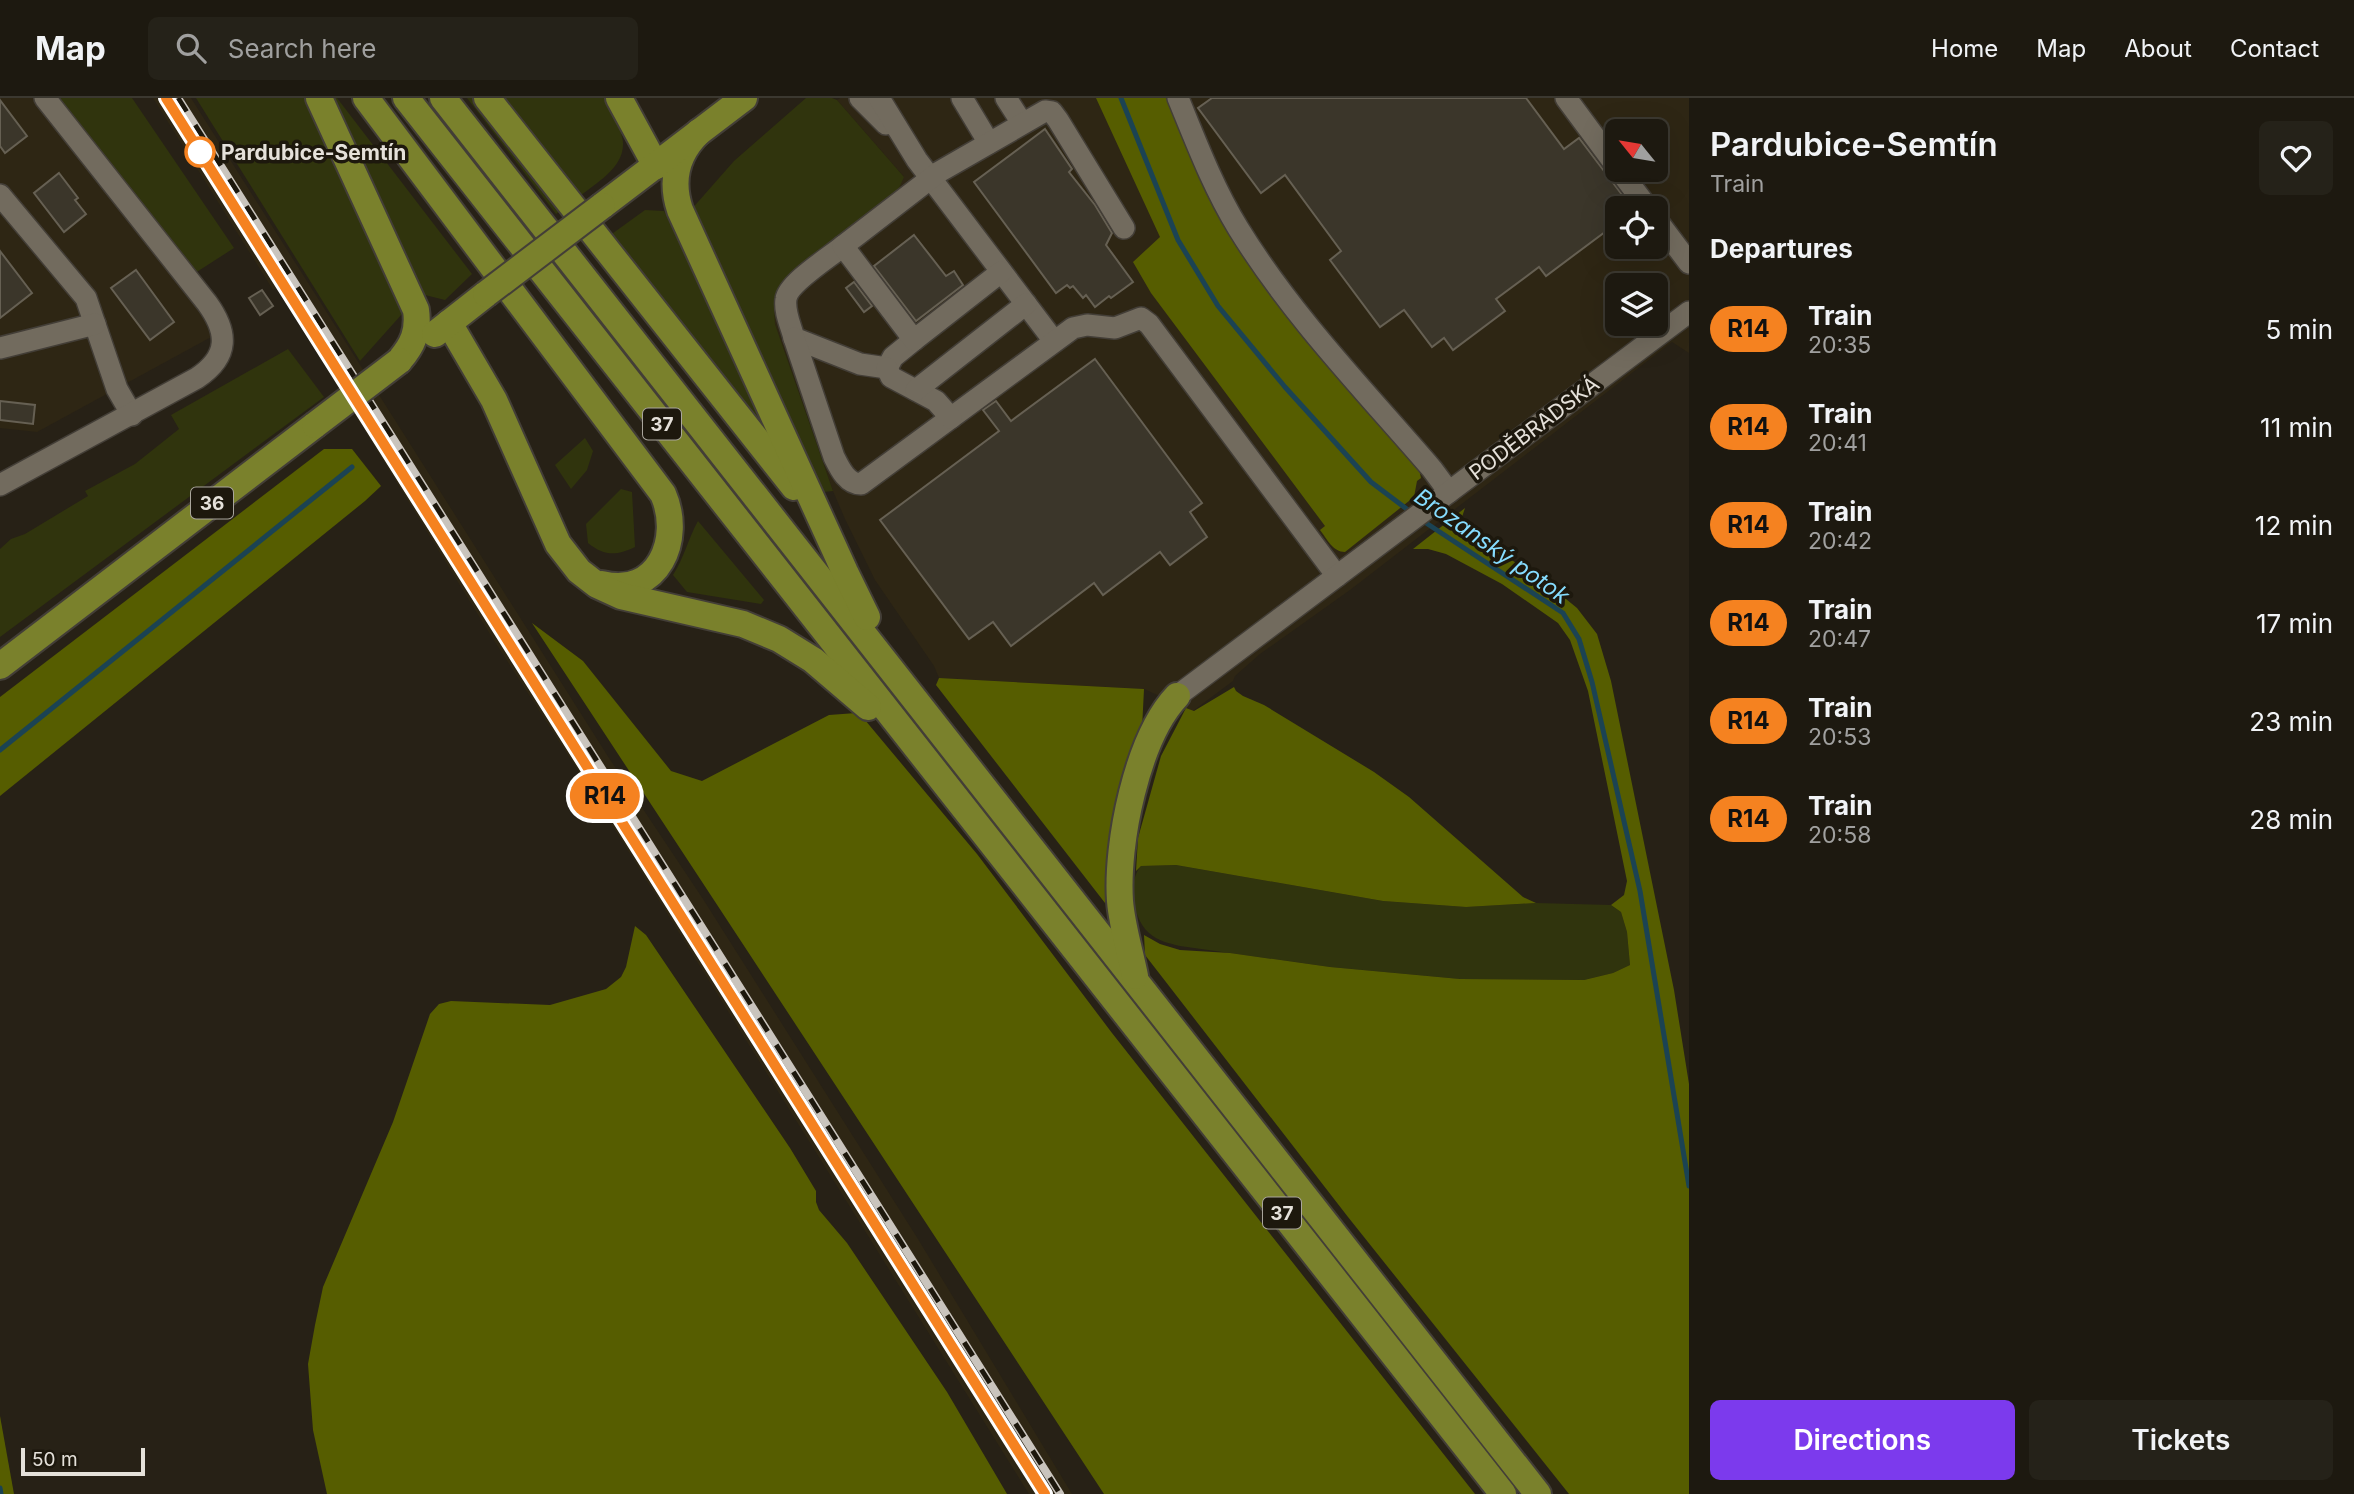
<!DOCTYPE html>
<html lang="en">
<head>
<meta charset="utf-8">
<style>
  body { margin:0; font-family:Inter,sans-serif; background:#252219; color:#f1f3f6; height:100vh; display:flex; flex-direction:column; font-size:26px; white-space:nowrap }
  * { box-sizing:border-box; margin:0 }
  p { font-size:23px; color:#a0a09f }
  .icon { flex:none; width:38px; height:38px; fill:none; stroke:currentColor; stroke-width:2; stroke-linecap:round; stroke-linejoin:round }
  .map { position:relative; flex:1; overflow:hidden }
  .panel { display:flex; flex-direction:column; background:#1d1910; width:665px }
  .panel>* { flex:none }
  .badge { padding:0 14px; border-radius:23px; font-size:24px; line-height:46px }
  .needle { width:46px; rotate:300deg }
  .tools { position:absolute; left:1605px; top:21px; display:grid; gap:14px }
  .tools a { display:grid; place-items:center; width:63px; height:63px; border-radius:10px; background:#1d1910; box-shadow:0 7px 28px #0002,0 0 0 2px #3b3830; font-size:35px }
  .scale { position:absolute; left:21px; bottom:18px; width:124px; box-sizing:border-box; padding-left:7px; border:4px solid #e5e1da; border-top:0; font-size:19px; line-height:24px; white-space:nowrap; color:#e5e1da; -webkit-text-stroke:5px #1d180d; paint-order:stroke }
  .map>.badge { position:absolute; translate:-50% -50%; box-shadow:0 0 0 4px #fff }
  h2 { padding:0 21px; font-size:26px; line-height:63px }
  .round { display:grid; place-items:center; flex:none; width:74px; height:74px; border-radius:10px; background:#252219 }
  .headline { display:flex; align-items:center; justify-content:space-between; height:119px; padding:0 21px }
  h1 { font-size:33px; font-weight:600; line-height:52px }
  .action { display:flex; gap:14px; margin-top:auto; padding:14px 21px }
  .action a { flex:1; height:80px; border-radius:10px; background:#7c3aed; color:#fff; font-size:28px; font-weight:600; line-height:80px; text-align:center }
  .action a+a { background:#252219; color:#f1f3f6 }
  ul { padding:0; list-style:none }
  li { display:flex; align-items:center; gap:21px; height:98px; padding:0 21px }
  li div { flex:1 }
  li b { display:block; font-size:26px }
  li em { font-style:normal }
  li .badge { min-width:77px; font-weight:700; text-align:center }
  header { display:flex; align-items:center; gap:42px; box-sizing:border-box; height:98px; padding:0 35px; background:#1d1910; border-bottom:2px solid #3b3830 }
  header strong { font-size:33px }
  nav { display:flex; gap:38px; margin-inline-start:auto; font-size:24px }
  .search { width:490px; height:63px; background:#252219; display:flex; align-items:center; gap:18px; box-sizing:border-box; padding:0 24px; border-radius:10px; color:#a0a09f; font-size:26px }
  main { display:flex; flex:1; min-height:0 }
  .map>svg:first-child { display:block }
  .built { fill:#2e2614; fill-rule:evenodd }
  .green { fill:#30340d }
  .forest { fill:#565d00 }
  .lines { fill:none; stroke-linecap:round; stroke-linejoin:round }
  .stream { stroke:#1b4353; stroke-width:5 }
  .building { fill:#3b362a; stroke:#666053; stroke-width:2 }
  .minor-casing { stroke:#433e37; stroke-width:24 }
  .major-casing { stroke:#433e37; stroke-width:30 }
  .minor { stroke:#726b5e; stroke-width:21 }
  .major { stroke:#7a812c; stroke-width:26 }
  .rail-casing { stroke:#c9c4bd; stroke-width:8 }
  .rail { stroke:#1d180d; stroke-width:5; stroke-dasharray:16; stroke-linecap:butt }
  .major-bridge-casing { stroke:#433e37; stroke-width:30; stroke-linecap:butt }
  .major-bridge { stroke:#7a812c; stroke-width:26 }
  .line-casing { stroke:#fff; stroke-width:16 }
  .line { stroke:#f58220; stroke-width:10 }
  .stop-dot { fill:#fff; stroke:#f58220; stroke-width:3.5 }
  .labels { text-anchor:middle; dominant-baseline:central; stroke-width:7; stroke-linejoin:round; paint-order:stroke }
  .shield { fill:#1d180d; stroke:#a9a59c; stroke-width:2 }
  .shield-label { font-size:19px; font-weight:bold; fill:#e5e1da }
  .stop-label { font-size:21px; font-weight:bold; fill:#e5e1da; stroke:#1d180d; text-anchor:start }
  .street-label { font-size:21px; fill:#e5e1da; stroke:#1d180d }
  .water-label { font-size:23px; font-style:italic; fill:#86dcfe; stroke:#1d180d }
</style>
</head>
<body>
<header>
<strong>Map</strong>
<div class="search"><svg class="icon" aria-label="search" viewBox="0 0 24 24"><circle cx="10" cy="10" r="6"/><path d="M15 15l6 6"/></svg>Search here</div>
<nav><a>Home</a><a>Map</a><a>About</a><a>Contact</a></nav>
</header>
<main>
<div class="map">
<svg width="1689" height="1396" viewBox="0 0 1689 1396">
  <rect width="100%" height="100%" fill="#272116"/>
  <!-- built -->
  <g class="built">
    <path d="M0 0H39L216 227 213 238 37 334 0 330Z"/>
    <path d="M153 0H191L609 660 703 801 918 1141 1072 1396H1029L582 679 493 541 277 190 273 192Z"/>
    <path d="M840 0H1689V255L1672 244 1350 492 1260 556 1235 578 1233 583 1193 613 1144 591 939 580 934 568 875 482 845 421 833 393 775 226 774 207 788 179 904 79 837 2ZM1617 33H1656V72H1617ZM1617 110H1656V149H1617ZM1617 187H1656V226H1617Z"/>
  </g>
  <!-- green -->
  <g class="green">
    <path d="M60 0H132L234 150 192 177Z"/>
    <path d="M196 0H308L400 199 402 216 360 263Z"/>
    <path d="M335 0H337L472 176 445 202 425 197 417 185Z"/>
    <path d="M467 0H477L563 111 556 116Z"/>
    <path d="M500 0H607L620 24C618 32 623 37 623 45 624 70 596 85 579 99Z"/>
    <path d="M806 0H832L837 2 904 79 899 90 892 98 777 195 774 207 775 226 833 393 824 394 817 391 690 113 734 63Z"/>
    <path d="M645 112 664 113 785 363 609 138Z"/>
    <path d="M288 251 324 299 0 539V451L11 441 25 436 88 398 85 393 135 366 179 331 171 317Z"/>
    <path d="M585 340 593 353 587 372 571 391 555 367Z"/>
    <path d="M621 391 632 394 635 449C616 458 604 458 588 445L586 426Z"/>
    <path d="M698 423 764 502 761 506 687 494 673 477C684 460 688 441 698 423Z"/>
    <path d="M1176 767 1383 803 1466 809 1536 805 1611 807 1621 814 1627 834 1630 867 1613 875 1584 882 1460 881 1330 869 1180 848C1168 845 1158 843 1149 835 1133 822 1127 783 1141 768Z"/>
  </g>
  <!-- forest -->
  <g class="forest">
    <path d="M1096 0H1170L1196 62 1419 371 1421 380 1417 383 1414 399 1345 454C1333 454 1327 441 1320 432L1325 428 1151 195 1133 164 1160 139Z"/>
    <path d="M324 351H352L381 388 365 403 0 698V599Z"/>
    <path d="M1465 410 1462 419 1463 427 1476 440 1539 479 1577 510 1597 536 1611 583 1674 892 1689 986V1396H1569L1348 1119 1145 857 1144 837 1160 846 1180 852 1230 855 1330 869 1460 881 1584 882 1613 875 1630 867 1627 834 1621 814 1611 807 1624 797 1627 783 1588 593 1570 542 1558 525 1502 486 1446 456 1428 451H1413Z"/>
    <path d="M532 525 583 563 671 673 702 683 829 617 856 615 865 622 977 756 1112 935 1475 1396H1104Z"/>
    <path d="M939 580 1144 591 1142 631 1105 775V805L936 587Z"/>
    <path d="M1234 589 1236 593 1243 598 1264 607 1374 674 1409 699 1523 799 1536 805 1466 809 1383 803 1176 767 1141 768 1136 773 1138 740 1161 658 1186 610 1194 613Z"/>
    <path d="M635 828 646 837 790 1050 816 1093V1104L819 1112 847 1145 947 1294 1007 1396H327L313 1332 308 1266 315 1227 323 1189 393 1024 430 916 439 906 451 903 550 907 606 891 621 879 626 869Z"/>
    <path d="M0 1318 14 1396H0Z"/>
  </g>
  <g class="lines">
    <!-- stream -->
    <g class="stream">
      <path d="M1121 0 1178 142 1218 208 1285 289 1371 384 1412 415"/>
      <path d="M1420 421 1563 515 1579 541 1592 584 1640 793 1689 1088"/>
      <path d="M0 652 352 369"/>
      <path d="M0 1390 1 1396"/>
    </g>
  </g>
  <!-- building -->
  <g class="building">
    <path d="M1212 0H1526L1564 51 1579 40 1632 110H1617V125L1546 178 1539 169 1496 201 1505 213 1453 252 1444 240 1432 249 1404 212 1380 229 1330 162 1341 153 1285 77 1261 95 1198 10Z"/>
    <path d="M0 2 27 38 5 55 0 48Z"/>
    <path d="M1045 31 1072 71 1069 74 1095 107 1112 135 1106 147 1133 184 1111 200 1109 198 1095 209 1086 197 1083 200 1073 188 1070 190 1067 187 1056 195 974 84Z"/>
    <path d="M59 75 78 100 75 102 86 116 64 134 34 95Z"/>
    <path d="M914 137 946 178 954 173 963 187 916 223 874 168Z"/>
    <path d="M0 153 32 195 0 220Z"/>
    <path d="M136 172 174 224 150 242 111 190Z"/>
    <path d="M854 184 872 208 864 214 846 190Z"/>
    <path d="M262 192 273 208 260 217 249 200Z"/>
    <path d="M1095 261 1202 405 1190 414 1207 439 1170 467 1160 454 1103 497 1094 485 1011 548 993 524 969 541 880 422 999 333 983 312 996 303 1011 323Z"/>
    <path d="M0 303 35 307 33 326 0 322Z"/>
  </g>
  <g class="lines">
    <defs>
      <g id="minor">
        <path d="M860 0 886 26"/>
        <path d="M879 0 917 62 1054 243"/>
        <path d="M962 0 989 45"/>
        <path d="M1006 0 1022 25"/>
        <path d="M1178 0C1196 44 1213 89 1238 130 1292 218 1365 293 1432 371L1449 394"/>
        <path d="M1566 0 1617 69"/>
        <path d="M1619 72 1648 110"/>
        <path d="M0 97 86 200 117 291 132 317"/>
        <path d="M1656 121 1689 165"/>
        <path d="M843 148C830 159 788 185 786 201 784 214 791 228 794 240L860 266 887 270 893 259 914 242"/>
        <path d="M1001 174 914 242 843 148 939 74 1045 13 1052 14 1058 22 1124 130"/>
        <path d="M794 240 834 359C840 371 847 386 861 386L1073 230 1087 227 1115 230 1141 220 1149 226 1337 478"/>
        <path d="M0 250 95 226"/>
        <path d="M887 270 891 279 936 303 951 320"/>
        <path d="M916 292 1026 206"/>
        <path d="M0 387 197 280C230 258 228 234 207 205L45 0"/>
        <path d="M1177 598 1689 214"/>
      </g>
      <g id="major">
        <path d="M319 0 416 212C419 233 413 247 399 263"/>
        <path d="M366 0 663 396C683 441 658 500 602 486"/>
        <path d="M406 0 1503 1396"/>
        <path d="M443 0 1538 1396"/>
        <path d="M487 0 794 389"/>
        <path d="M619 0 656 68"/>
        <path d="M699 34C677 55 670 82 680 112L845 474 867 519"/>
        <path d="M602 108 744 0"/>
        <path d="M449 225 494 302 558 446 579 473 597 487 621 498 743 526 779 541 813 562 868 609"/>
        <path d="M435 236 486 196"/>
        <path d="M0 568 315 327"/>
        <path d="M1135 878C1130 853 1122 828 1120 803 1116 746 1137 640 1177 598"/>
      </g>
    </defs>
    <!-- minor casing -->
    <use href="#minor" class="minor-casing"/>
    <!-- major casing -->
    <use href="#major" class="major-casing"/>
    <!-- minor -->
    <use href="#minor" class="minor"/>
    <!-- major -->
    <use href="#major" class="major"/>
    <defs>
      <g id="rail">
        <path d="M178 0 1060 1396"/>
        <path d="M413 392 1045 1396"/>
      </g>
    </defs>
    <!-- rail casing -->
    <use href="#rail" class="rail-casing"/>
    <!-- rail -->
    <use href="#rail" class="rail"/>
    <defs>
      <g id="major-bridge">
        <path d="M486 196 602 108"/>
        <path d="M315 327 399 263"/>
      </g>
    </defs>
    <!-- major-bridge casing -->
    <use href="#major-bridge" class="major-bridge-casing"/>
    <!-- major-bridge -->
    <use href="#major-bridge" class="major-bridge"/>
  </g>
  <g class="lines">
    <defs>
      <path id="line" d="M166 0 1045 1396"/>
    </defs>
    <!-- line casing -->
    <use href="#line" class="line-casing"/>
    <!-- line -->
    <use href="#line" class="line"/>
  </g>
  <!-- markers -->
  <circle class="stop-dot" cx="200" cy="54" r="14"/>
  <g class="labels">
    <!-- shield labels -->
    <g class="shield">
      <rect x="643" y="310.5" width="38" height="31" rx="5"/>
      <rect x="191" y="389.5" width="42" height="31" rx="5"/>
      <rect x="1263" y="1099.5" width="38" height="31" rx="5"/>
    </g>
    <g class="shield-label">
      <text x="662" y="326">37</text>
      <text x="212" y="405">36</text>
      <text x="1282" y="1115">37</text>
    </g>
    <!-- stop labels -->
    <g class="stop-label">
      <text x="221" y="54">Pardubice-Semtín</text>
    </g>
    <!-- street labels -->
    <g class="street-label">
      <text transform="translate(1534 330) rotate(-37)">PODĚBRADSKÁ</text>
    </g>
    <!-- water labels -->
    <g class="water-label">
      <text transform="translate(1492 448) rotate(35)">Brozanský potok</text>
    </g>
  </g>
</svg>
<div class="tools">
<a><svg class="needle" viewBox="-14 -14 28 28"><path d="M0-13l5 13h-10z" fill="#e53935"/><path d="M0 13l5-13h-10z" fill="#a0a09f"/></svg></a>
<a><svg class="icon" aria-label="locate" viewBox="0 0 24 24"><circle cx="12" cy="12" r="6"/><path d="M12 2v4M12 18v4M2 12h4M18 12h4"/></svg></a>
<a><svg class="icon" aria-label="layers" viewBox="0 0 24 24"><path d="M12 4l9 5-9 5-9-5zM3 14l9 5 9-5"/></svg></a>
</div>
<div class="scale">50 m</div>
<b class="badge" style="left:605px;top:698px;background:#f58220;color:#111">R14</b>
</div>
<section class="panel">
<div class="headline"><div><h1>Pardubice-Semtín</h1><p>Train</p></div><a class="round"><svg class="icon" aria-label="heart" viewBox="0 0 24 24"><path d="M12 20l-8-8c-3-5 5-10 8-4 3-6 11-1 8 4z"/></svg></a></div>
<h2>Departures</h2>
<ul>
<li><span class="badge" style="background:#f58220;color:#111">R14</span><div><b>Train</b><p>20:35</p></div><em>5 min</em></li>
<li><span class="badge" style="background:#f58220;color:#111">R14</span><div><b>Train</b><p>20:41</p></div><em>11 min</em></li>
<li><span class="badge" style="background:#f58220;color:#111">R14</span><div><b>Train</b><p>20:42</p></div><em>12 min</em></li>
<li><span class="badge" style="background:#f58220;color:#111">R14</span><div><b>Train</b><p>20:47</p></div><em>17 min</em></li>
<li><span class="badge" style="background:#f58220;color:#111">R14</span><div><b>Train</b><p>20:53</p></div><em>23 min</em></li>
<li><span class="badge" style="background:#f58220;color:#111">R14</span><div><b>Train</b><p>20:58</p></div><em>28 min</em></li>
</ul>
<div class="action"><a>Directions</a><a>Tickets</a></div>
</section>
</main>
</body>
</html>
